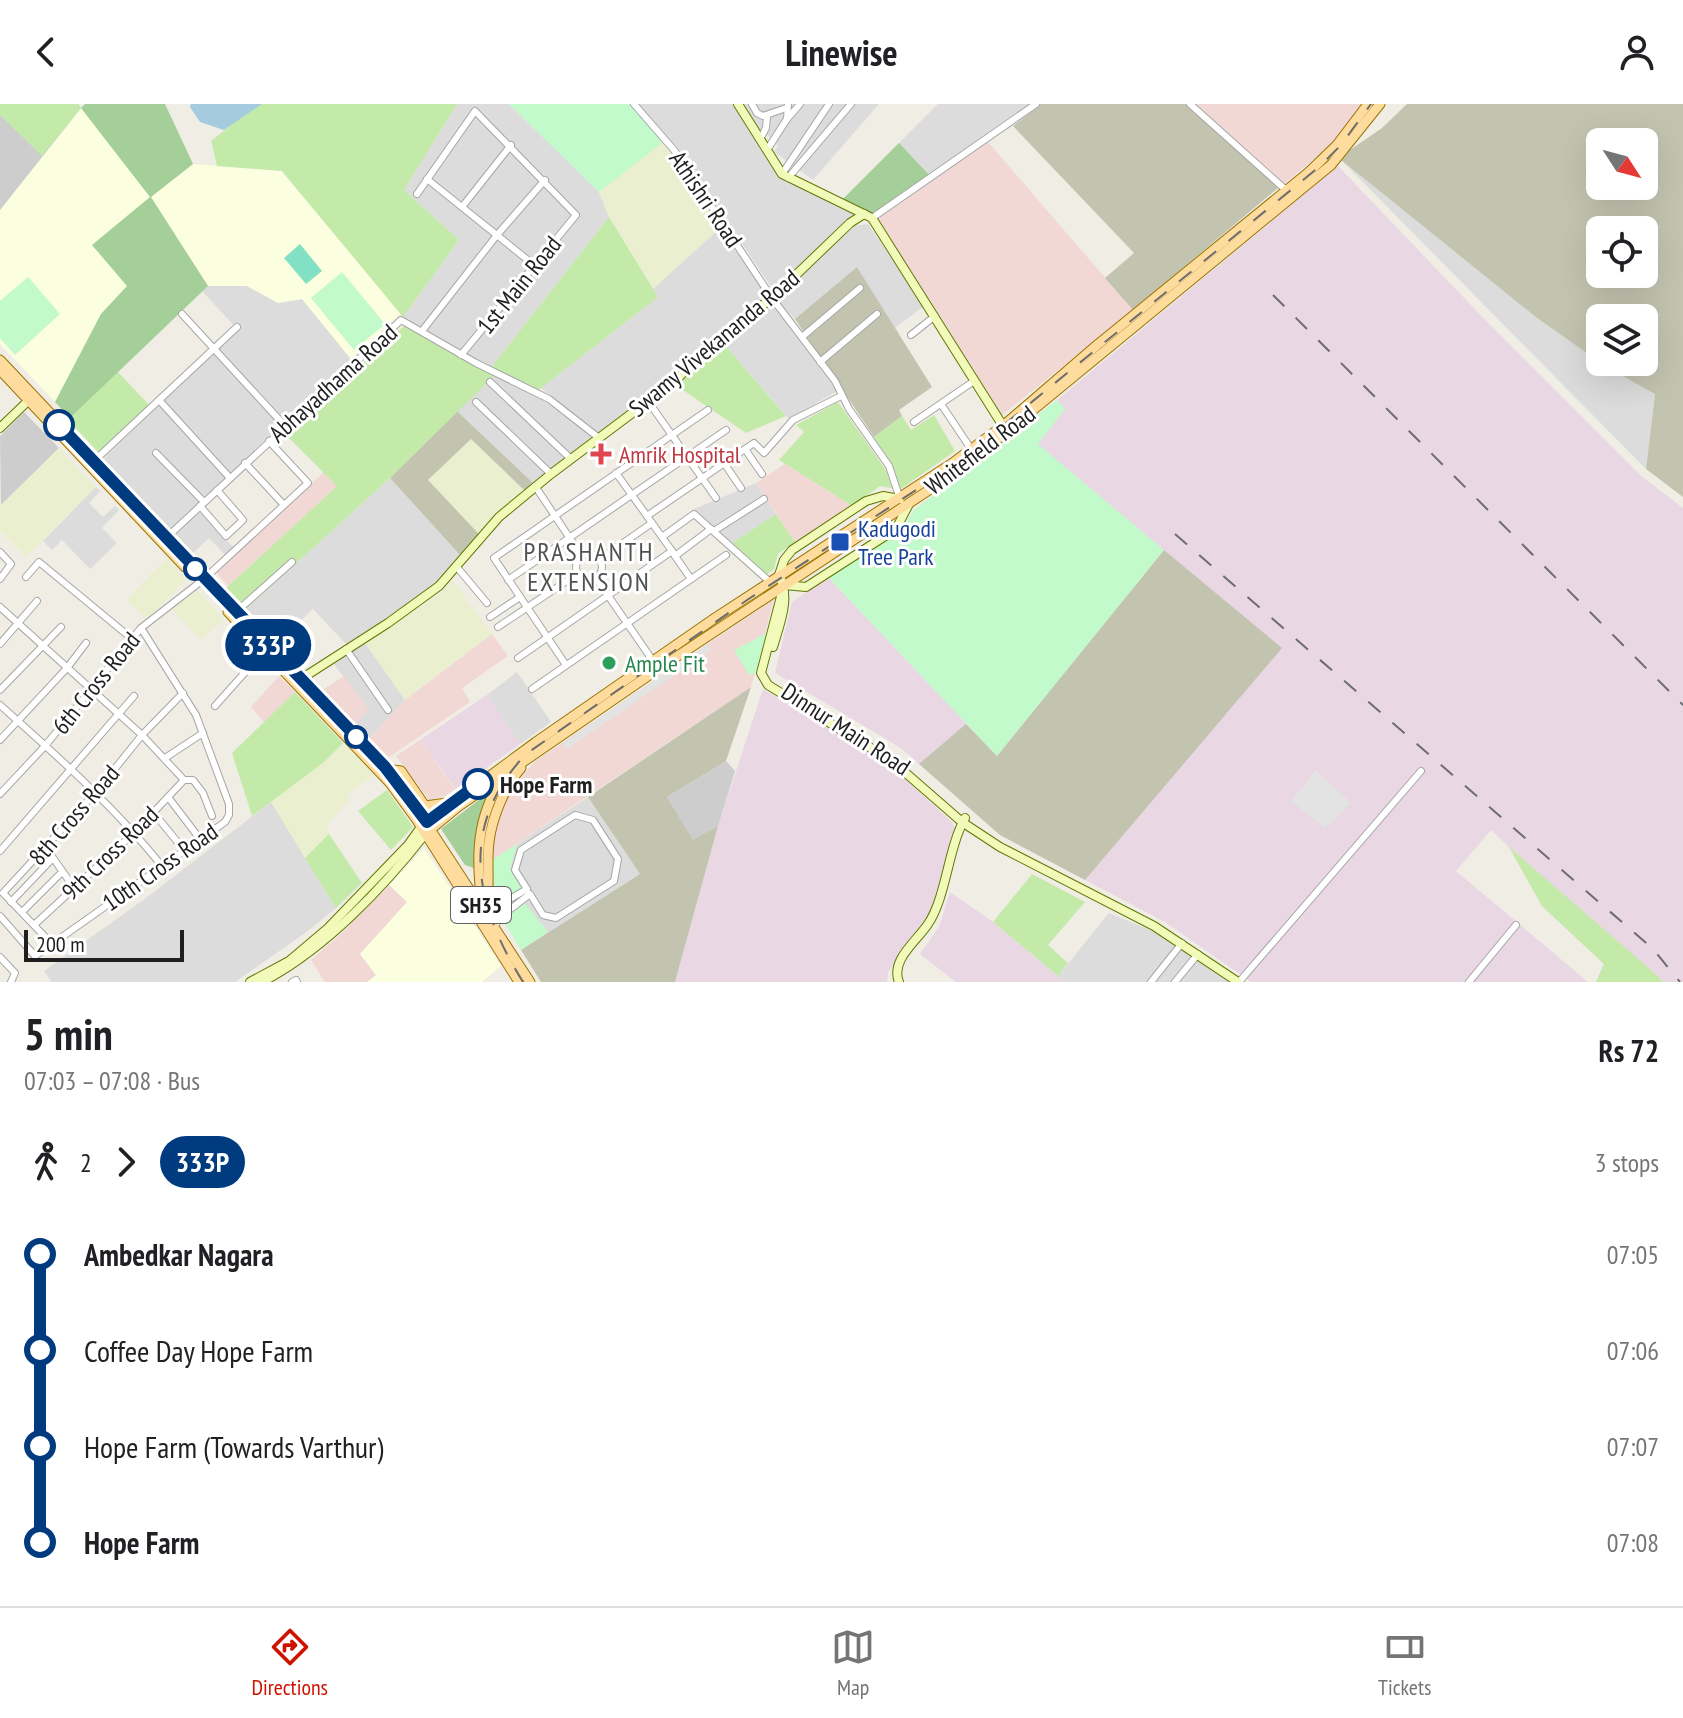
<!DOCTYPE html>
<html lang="en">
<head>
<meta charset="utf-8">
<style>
  body { margin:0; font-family:"PT Sans Narrow",sans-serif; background:#f2f2f2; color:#202124; height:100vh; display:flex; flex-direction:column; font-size:30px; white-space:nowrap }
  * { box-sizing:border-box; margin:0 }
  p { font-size:26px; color:#757577 }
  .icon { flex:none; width:44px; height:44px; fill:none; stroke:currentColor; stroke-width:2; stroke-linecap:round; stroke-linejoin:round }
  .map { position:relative; height:878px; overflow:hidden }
  .panel { display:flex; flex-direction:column; background:#fff; flex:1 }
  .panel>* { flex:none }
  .badge { padding:0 16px; border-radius:26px; font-size:28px; line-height:52px }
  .needle { width:52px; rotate:126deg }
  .fabs { position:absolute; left:1586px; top:24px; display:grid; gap:16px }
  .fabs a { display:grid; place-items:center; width:72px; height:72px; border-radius:12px; background:#fff; box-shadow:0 8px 32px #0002; font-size:40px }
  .scale { position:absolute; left:24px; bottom:20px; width:160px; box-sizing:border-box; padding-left:8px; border:4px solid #1f1f1f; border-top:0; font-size:22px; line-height:28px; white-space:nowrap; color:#1f1f1f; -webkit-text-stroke:6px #fff; paint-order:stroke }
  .map>.badge { position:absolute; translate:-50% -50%; box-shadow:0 0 0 4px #fff }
  .legs { display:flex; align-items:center; gap:12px; height:88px; padding:0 24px; font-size:26px }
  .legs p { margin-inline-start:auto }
  .head { display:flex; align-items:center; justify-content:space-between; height:136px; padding:0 24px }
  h1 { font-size:44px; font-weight:800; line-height:60px }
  ul { padding:0 24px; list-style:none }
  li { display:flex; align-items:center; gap:28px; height:96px; font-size:30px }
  li i { display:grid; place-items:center; width:12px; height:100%; margin:0 10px; background:currentColor }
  li i::after { content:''; width:20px; height:20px; margin:-10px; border:6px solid; border-radius:50%; background:#fff }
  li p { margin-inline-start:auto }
  li:first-child i { background:linear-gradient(#0000 50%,currentColor 0) }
  li:last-child i { background:linear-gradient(currentColor 50%,#0000 0) }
  header { display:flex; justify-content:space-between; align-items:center; height:104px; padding:0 24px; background:#fff; font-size:36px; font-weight:800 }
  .tab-bar { display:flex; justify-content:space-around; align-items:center; height:112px; border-top:2px solid #e0e0e0; background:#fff; font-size:22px; color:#757577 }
  .tab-bar a { display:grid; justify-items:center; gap:4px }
  .tab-bar .selected { color:#ce1200 }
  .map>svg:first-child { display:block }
  .residential { fill:#dddcdc }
  .commercial { fill:#f1d8d4 }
  .industrial { fill:#e9d7e4 }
  .education { fill:#fcffdf }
  .religious { fill:#cdcdcd }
  .construction { fill:#c3c4b0; fill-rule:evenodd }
  .farmland { fill:#eaefd0 }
  .grass { fill:#c4eaaa }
  .forest { fill:#a4cf99 }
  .park { fill:#c2facb }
  .pitch { fill:#82e0c4 }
  .parking { fill:#e3e3e3 }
  .water { fill:#a5ccde }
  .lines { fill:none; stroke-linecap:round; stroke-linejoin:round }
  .street-casing { stroke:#a6a6a6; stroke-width:8 }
  .secondary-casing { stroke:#617804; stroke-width:10 }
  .primary-casing { stroke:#9a7400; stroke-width:11 }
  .street { stroke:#fff; stroke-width:6 }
  .secondary { stroke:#f1fab9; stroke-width:8 }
  .primary { stroke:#fddc9d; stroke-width:9 }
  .rail { stroke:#6d6d6d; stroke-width:2; stroke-dasharray:16 16; stroke-linecap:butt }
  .line-1-casing { stroke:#fff; stroke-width:18 }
  .line-1 { stroke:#003b80; stroke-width:12 }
  .stop-1-dot { fill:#fff; stroke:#003b80; stroke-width:4 }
  .health-dot { fill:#e0444e; stroke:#fff; stroke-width:3 }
  .transit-dot { fill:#1a4fb4; stroke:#fff; stroke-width:3 }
  .leisure-dot { fill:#2e9e5b; stroke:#fff; stroke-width:3 }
  .labels { text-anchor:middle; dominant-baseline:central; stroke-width:6; stroke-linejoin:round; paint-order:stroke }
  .shield { fill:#fff; stroke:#626262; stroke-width:2 }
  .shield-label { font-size:22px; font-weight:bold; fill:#1f1f1f }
  .street-label { font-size:24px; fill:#1f1f1f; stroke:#fff }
  .health-label { font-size:24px; fill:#be3a42; stroke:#fff; text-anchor:start }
  .transit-label { font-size:24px; fill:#164399; stroke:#fff; text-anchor:start }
  .leisure-label { font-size:24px; fill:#27864d; stroke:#fff; text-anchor:start }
  .stop-label { font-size:24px; font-weight:bold; fill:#1f1f1f; stroke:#fff; text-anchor:start }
  .neighbourhood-label { font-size:26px; letter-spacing:2px; fill:#525252; stroke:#fff }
</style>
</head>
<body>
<header><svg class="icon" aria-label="back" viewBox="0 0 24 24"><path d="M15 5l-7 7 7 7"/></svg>Linewise<svg class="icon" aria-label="person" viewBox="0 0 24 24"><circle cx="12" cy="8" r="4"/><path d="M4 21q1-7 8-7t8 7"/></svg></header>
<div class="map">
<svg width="1683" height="878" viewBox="0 0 1683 878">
  <rect width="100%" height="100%" fill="#f0ede5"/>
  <!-- residential -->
  <g class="residential">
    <path d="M457 0H509L599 88 609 113 490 265 403 213 459 136 404 86Z"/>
    <path d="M639 0H735L784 77 859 109 774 187 677 43Z"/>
    <path d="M741 0H879L813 76 774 48 778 42 766 30 754 23Z"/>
    <path d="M938 0H1030L873 111 843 95Z"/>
    <path d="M1341 56 1537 214 1608 264 1655 290 1646 365Z"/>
    <path d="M868 120 924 202 895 224 857 163 795 215 776 195 853 122Z"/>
    <path d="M721 123 768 192 670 276 598 330 541 284 658 193 653 185Z"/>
    <path d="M208 182H247L278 199 302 195 351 255 170 426 103 355 238 226 202 187Z"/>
    <path d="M772 201 837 287 789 315 724 240Z"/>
    <path d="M494 272 540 294 592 333 534 380 457 307Z"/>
    <path d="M390 374 460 451 437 479 347 541 313 505 276 541 245 506Z"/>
    <path d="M756 379 776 410 731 440 692 406Z"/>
    <path d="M96 383 100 387 89 399 103 413 115 402 119 406 102 424 117 439 90 465 62 436 52 446 43 437Z"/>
    <path d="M199 407 234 444 226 452 209 434 191 451 173 432Z"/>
    <path d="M365 539 405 596 368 636 353 621 368 606 334 560Z"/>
    <path d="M517 568 551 618 520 640 487 591Z"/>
    <path d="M588 693 640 770 521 846 500 811 494 792 491 757Z"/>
    <path d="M271 698 336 804 308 827 235 878H52L44 867 146 794Z"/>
    <path d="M1109 809 1165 832 1229 878H1065L1058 872Z"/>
  </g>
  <!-- commercial -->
  <g class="commercial">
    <path d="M1195 0H1362L1339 34 1284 80Z"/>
    <path d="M988 38 1133 206 1001 312 877 115Z"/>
    <path d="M785 360 852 402 795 438 756 379Z"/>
    <path d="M324 368 337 382 228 482 216 468Z"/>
    <path d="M774 495 751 583 491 757 497 720 503 703 513 684 534 658Z"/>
    <path d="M492 530 508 552 462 584 470 598 386 655 368 636 405 596Z"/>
    <path d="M279 572 295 588 264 618 251 603Z"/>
    <path d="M344 572 369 606 353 621 321 587Z"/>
    <path d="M420 636 455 685 445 692 429 696 396 652Z"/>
    <path d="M389 781 408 798 360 850 376 871 367 878H325L311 856 341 830Z"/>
  </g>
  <!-- industrial -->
  <g class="industrial">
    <path d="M1338 62 1488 219 1640 371 1683 404V878H1596L1604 860 1542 802 1509 743 1491 726 1456 767 1588 878H1251L1165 818 1000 731 901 644 775 569 792 498 828 473 997 652 1037 339 1065 305 1057 296Z"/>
    <path d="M763 585 889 661 952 718 956 727 927 817 888 868 887 878H675L718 722Z"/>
    <path d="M487 591 520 640 456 685 420 636Z"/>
    <path d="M950 788 993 818 1065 878H956L920 850 939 823Z"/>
  </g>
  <!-- education -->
  <g class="education">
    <path d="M81 4 150 93 193 60 281 67 401 209 351 255 302 195 278 199 247 182H208L150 93 127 182 101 210 55 298 0 240V106Z"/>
    <path d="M424 744 501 862 482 878H367L376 871 360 850 407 798 389 781Z"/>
  </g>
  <!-- religious -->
  <g class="religious">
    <path d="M0 0H78L81 4 0 106Z"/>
    <path d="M24 308 59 344 1 401 0 332Z"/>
    <path d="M726 657 735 667 718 722 693 737 667 693Z"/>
  </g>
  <!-- construction -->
  <g class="construction">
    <path d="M1041 0H1185L1278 84 1133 206 1105 174 1134 149 1013 22Z"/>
    <path d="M1407 0H1683V393L1646 365 1655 290 1608 264 1537 214 1341 56 1350 46 1382 24ZM1600 38H1644V82H1600ZM1600 126H1644V170H1600ZM1600 214H1644V258H1600Z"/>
    <path d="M857 163 932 283 899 306 902 312 874 333 795 215Z"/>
    <path d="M457 307 534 380 525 387 471 336 429 376 479 430 460 451 390 374Z"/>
    <path d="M1164 446 1282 544 1085 776 1000 731 919 660 966 620 997 652Z"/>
    <path d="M751 583 726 657 667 693 693 736 718 722 675 878H541L521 846 640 770 588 693Z"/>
  </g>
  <!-- farmland -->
  <g class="farmland">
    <path d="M663 38 721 123 653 185 609 113 599 88Z"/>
    <path d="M471 335 525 387 479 430 428 376Z"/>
    <path d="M59 344 96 383 26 453 0 427V402Z"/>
    <path d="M167 454 186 476 147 515 126 496Z"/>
    <path d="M452 476 492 530 405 596 365 539 441 489Z"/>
    <path d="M193 482 224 515 201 536 171 504Z"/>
    <path d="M343 639 375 670 347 691 349 696 327 721 329 730 305 754 271 698 324 658Z"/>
  </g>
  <!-- grass -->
  <g class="grass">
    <path d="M0 0H78L81 4 42 52 0 11Z"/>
    <path d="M258 0H457L404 86 459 136 403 213 282 67 217 62 211 37Z"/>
    <path d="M609 113 658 193 536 288 490 265Z"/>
    <path d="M404 222 494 272 390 374 245 506 225 485 337 382 285 330Z"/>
    <path d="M724 240 786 312 746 329 677 282Z"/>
    <path d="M118 268 149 301 99 349 68 316Z"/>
    <path d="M838 298 886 366 892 384 880 382 852 402 779 356 804 328 796 321Z"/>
    <path d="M934 311 955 347 898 387 892 360 874 333 902 312 911 326Z"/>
    <path d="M776 410 795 438 778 450 774 465 766 471 731 440Z"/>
    <path d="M295 588 343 639 324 658 252 712 232 649Z"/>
    <path d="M387 686 413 723 391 746 358 707Z"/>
    <path d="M329 730 362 779 336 804 305 754Z"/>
    <path d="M1509 743 1651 866 1663 878H1596L1604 860 1542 802Z"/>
    <path d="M1032 770 1085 798 1048 841 1068 859 1058 872 993 818Z"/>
  </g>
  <!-- forest -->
  <g class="forest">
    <path d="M85 0H165L193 60 151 93 208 182 70 314 55 298 101 210 127 182 92 141 150 93 81 4Z"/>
    <path d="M899 39 929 71 873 111 843 95Z"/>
    <path d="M489 688 476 729 474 764 465 761 441 725Z"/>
  </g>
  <!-- park -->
  <g class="park">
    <path d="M509 0H629L663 38 599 88Z"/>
    <path d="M342 168 385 220 354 246 311 194Z"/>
    <path d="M28 173 60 210 15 251 0 234V197Z"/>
    <path d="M1057 296 1065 305 1038 340 1164 446 997 652 828 473 902 426 914 406Z"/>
    <path d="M767 529 755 569 749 571 734 546Z"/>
    <path d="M517 740 510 766 522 785 497 801 491 757Z"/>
    <path d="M523 797 548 828 521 846 503 816 507 808Z"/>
  </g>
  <!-- pitch -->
  <path class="pitch" d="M300 140 322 167 306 180 284 154Z"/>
  <!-- parking -->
  <g class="parking">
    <path d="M707 541 711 546 567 645 563 639Z"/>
    <path d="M1316 666 1351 699 1325 724 1291 697Z"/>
  </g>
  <!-- water -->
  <path class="water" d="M191 0H262L224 26 200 18 190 3Z"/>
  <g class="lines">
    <defs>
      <g id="street">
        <path d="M634 0 674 46 772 194 835 277 849 305 889 362 900 395"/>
        <path d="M752 0 757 9 763 12 786 4"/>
        <path d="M1190 0 1287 87"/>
        <path d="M787 15 800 0"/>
        <path d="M760 35 766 24 767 12"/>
        <path d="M767 46 787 15 788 0"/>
        <path d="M782 70 829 0"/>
        <path d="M788 74 851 0"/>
        <path d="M427 75 534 161"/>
        <path d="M417 90 475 7 576 111 461 251"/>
        <path d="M462 103 511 41"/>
        <path d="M872 114 1036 0"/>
        <path d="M182 210 285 322"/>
        <path d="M422 227 497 131 545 76"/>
        <path d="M911 231 935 212"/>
        <path d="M802 233 860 184"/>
        <path d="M820 258 877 210"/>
        <path d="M490 278 571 355"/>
        <path d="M159 296 230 374"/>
        <path d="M648 297 716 394"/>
        <path d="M476 298 551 370"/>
        <path d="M941 300 971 345"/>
        <path d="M914 318 974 277"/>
        <path d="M745 345 762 370"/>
        <path d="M156 349 204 398"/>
        <path d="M94 357 237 223"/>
        <path d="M245 359 284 401"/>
        <path d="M724 359 741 384"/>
        <path d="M616 369 647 412"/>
        <path d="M535 382 581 451"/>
        <path d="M200 402 226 432 243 416 217 386"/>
        <path d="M652 419 672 447"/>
        <path d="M714 427 764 395"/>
        <path d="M662 433 694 410 769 477"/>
        <path d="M166 434 401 216 476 259 549 295 599 334"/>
        <path d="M672 447 675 452 711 425"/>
        <path d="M0 448 11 460 0 475"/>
        <circle cx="589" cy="463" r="13"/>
        <path d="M675 452 691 475"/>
        <path d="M600 455 652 419 647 412 745 345 754 339 764 349 793 316 841 292"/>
        <path d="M456 462 487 499"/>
        <path d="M26 473 39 458 131 534"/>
        <path d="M596 474 653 557"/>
        <path d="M508 476 726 326"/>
        <path d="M0 503 142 631 184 676H193L203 689 212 712"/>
        <path d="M236 508 292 458"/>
        <path d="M490 513 520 493"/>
        <path d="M498 523 577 470"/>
        <path d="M0 540 37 497"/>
        <path d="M346 545 388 606"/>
        <path d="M518 554 672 447"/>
        <path d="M566 561 494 454 708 306"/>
        <path d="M532 585 726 451"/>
        <path d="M0 586 61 523"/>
        <path d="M0 601C57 652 114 702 162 762"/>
        <path d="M215 602 264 547"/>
        <path d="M0 636 67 564 86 539"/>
        <path d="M165 654 203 629"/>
        <path d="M0 690 45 642 141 524 204 475 308 379 269 337"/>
        <path d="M168 693 200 735"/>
        <path d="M153 708 184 746"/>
        <path d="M46 744 75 785"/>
        <path d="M0 747 134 592"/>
        <path d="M11 798 52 755"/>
        <path d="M22 808 61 769"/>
        <path d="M486 809 527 785 515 766 521 746 575 711 593 716 618 755 614 777 556 814 543 811 530 790 504 810 494 822"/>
        <path d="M0 812 35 852 225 718 229 711V700L196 611 141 524"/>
        <path d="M34 821 135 728 184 676"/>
        <path d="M51 839 3 789 96 688 142 631 183 589"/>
        <path d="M0 853 15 869 11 878"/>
        <path d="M292 878 296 876 297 878"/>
        <path d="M1151 878 1182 839"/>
        <path d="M1175 878 1198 850"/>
        <path d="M1239 878 1421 667"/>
        <path d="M1469 878 1516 821"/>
      </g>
      <g id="secondary">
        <path d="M738 0 782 70 872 114 1003 322"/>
        <path d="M0 324 32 293"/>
        <path d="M784 481 761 569 768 581 892 657 962 718 1000 743 1154 822 1238 878"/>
        <path d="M784 481 806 483 896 425 909 400"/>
        <path d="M773 543C780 519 791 494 779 471L784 456 792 446 866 397 883 392 900 395"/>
        <path d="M301 575 388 519 439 482 499 413 551 370 675 277 717 236 772 194 850 119 864 110"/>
        <path d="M250 878 289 857 328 824 408 741 421 723"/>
        <path d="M262 878C324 846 383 784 426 729"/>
        <path d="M899 878C890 856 917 837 928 820 946 794 948 744 965 714"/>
      </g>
      <g id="primary">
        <path d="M0 256 401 681 530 878"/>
        <path d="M0 266 185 463"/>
        <path d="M228 508 390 679 417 716 519 878"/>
        <path d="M386 665 401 667 425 702 447 699"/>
        <path d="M421 723 536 638 715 514 954 358 1003 322 1096 242 1309 68 1337 41 1368 0"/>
        <path d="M426 729 459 702 658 565 935 382 977 352 1331 61 1380 0"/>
        <path d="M482 799C476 755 476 714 502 675"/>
        <path d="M485 807C491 784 486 762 489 738 492 713 505 682 521 664"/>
      </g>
    </defs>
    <!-- street casing -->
    <use href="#street" class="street-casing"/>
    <!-- secondary casing -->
    <use href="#secondary" class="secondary-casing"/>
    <!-- primary casing -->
    <use href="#primary" class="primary-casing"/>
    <!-- street -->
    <use href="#street" class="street"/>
    <!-- secondary -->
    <use href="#secondary" class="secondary"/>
    <!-- primary -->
    <use href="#primary" class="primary"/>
    <!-- rail -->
    <g class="rail">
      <path d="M1273 191 1683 601"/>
      <path d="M1175 430 1653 845 1680 878"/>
      <path d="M523 878C475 801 457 723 526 650L750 494 956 360 1319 63 1341 41 1371 0"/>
    </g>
  </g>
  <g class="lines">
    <defs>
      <path id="line-1" d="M59 321 385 663 427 718 478 680"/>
    </defs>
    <!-- line-1 casing -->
    <use href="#line-1" class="line-1-casing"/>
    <!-- line-1 -->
    <use href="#line-1" class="line-1"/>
  </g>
  <!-- markers -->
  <g class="stop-1-dot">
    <circle cx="59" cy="321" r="14"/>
    <circle cx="195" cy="465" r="10"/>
    <circle cx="356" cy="633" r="10"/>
    <circle cx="478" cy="680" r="14"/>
  </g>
  <path class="health-dot" d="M597 338h8v8h8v8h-8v8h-8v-8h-8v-8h8z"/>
  <rect class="transit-dot" x="830" y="428" width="20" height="20" rx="4"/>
  <circle class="leisure-dot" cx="609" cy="559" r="8"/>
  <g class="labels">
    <!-- shield labels -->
    <rect class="shield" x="451" y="783" width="60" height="36" rx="6"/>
    <g class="shield-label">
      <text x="481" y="801">SH35</text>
    </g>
    <!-- street labels -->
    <g class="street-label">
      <text transform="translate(706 95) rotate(56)">Athishri Road</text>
      <text transform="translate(519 181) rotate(-51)">1st Main Road</text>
      <text transform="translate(714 239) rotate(-40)">Swamy Vivekananda Road</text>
      <text transform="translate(333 279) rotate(-42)">Abhayadhama Road</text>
      <text transform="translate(980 346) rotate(-37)">Whitefield Road</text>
      <text transform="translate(96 579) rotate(-51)">6th Cross Road</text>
      <text transform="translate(846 625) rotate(33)">Dinnur Main Road</text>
      <text transform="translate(74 711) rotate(-49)">8th Cross Road</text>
      <text transform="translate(110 749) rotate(-44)">9th Cross Road</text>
      <text transform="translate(160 763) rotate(-35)">10th Cross Road</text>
    </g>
    <!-- health labels -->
    <g class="health-label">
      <text x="619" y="350">Amrik Hospital</text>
    </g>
    <!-- transit labels -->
    <g class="transit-label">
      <text x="858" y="424">Kadugodi<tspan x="858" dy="28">Tree Park</tspan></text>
    </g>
    <!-- leisure labels -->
    <g class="leisure-label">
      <text x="625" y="559">Ample Fit</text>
    </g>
    <!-- stop labels -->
    <g class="stop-label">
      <text x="500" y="680">Hope Farm</text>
    </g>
    <!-- neighbourhood labels -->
    <g class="neighbourhood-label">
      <text x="589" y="447">PRASHANTH<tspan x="589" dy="30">EXTENSION</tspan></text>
    </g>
  </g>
</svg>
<div class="fabs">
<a><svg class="needle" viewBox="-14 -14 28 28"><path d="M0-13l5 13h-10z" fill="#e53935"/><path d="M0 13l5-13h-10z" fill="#757577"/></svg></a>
<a><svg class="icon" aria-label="locate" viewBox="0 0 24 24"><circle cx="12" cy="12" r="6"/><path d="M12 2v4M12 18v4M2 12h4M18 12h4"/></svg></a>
<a><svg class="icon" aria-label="layers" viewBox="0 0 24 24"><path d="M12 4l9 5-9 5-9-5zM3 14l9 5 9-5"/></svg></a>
</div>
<div class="scale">200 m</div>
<b class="badge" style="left:268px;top:541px;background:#003b80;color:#fff">333P</b>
</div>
<section class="panel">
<div class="head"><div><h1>5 min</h1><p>07:03 – 07:08 · Bus</p></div><b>Rs 72</b></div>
<div class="legs"><svg class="icon" aria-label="walk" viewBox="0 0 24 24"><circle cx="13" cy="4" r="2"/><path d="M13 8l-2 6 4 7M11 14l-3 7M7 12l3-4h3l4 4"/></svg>2<svg class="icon" aria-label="forward" viewBox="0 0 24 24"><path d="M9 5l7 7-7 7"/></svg><b class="badge" style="background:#003b80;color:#fff">333P</b><p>3 stops</p></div>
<ul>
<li><i style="color:#003b80"></i><b>Ambedkar Nagara</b><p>07:05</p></li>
<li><i style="color:#003b80"></i><span>Coffee Day Hope Farm</span><p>07:06</p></li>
<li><i style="color:#003b80"></i><span>Hope Farm (Towards Varthur)</span><p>07:07</p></li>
<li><i style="color:#003b80"></i><b>Hope Farm</b><p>07:08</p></li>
</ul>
</section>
<nav class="tab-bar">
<a class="selected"><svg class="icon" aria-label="directions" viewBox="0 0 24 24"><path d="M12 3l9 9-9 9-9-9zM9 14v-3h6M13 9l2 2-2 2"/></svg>Directions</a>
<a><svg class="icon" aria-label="map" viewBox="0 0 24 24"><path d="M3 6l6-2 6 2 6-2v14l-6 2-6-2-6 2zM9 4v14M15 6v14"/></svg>Map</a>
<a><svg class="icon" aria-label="tickets" viewBox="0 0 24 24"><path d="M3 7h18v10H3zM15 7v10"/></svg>Tickets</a>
</nav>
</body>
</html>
